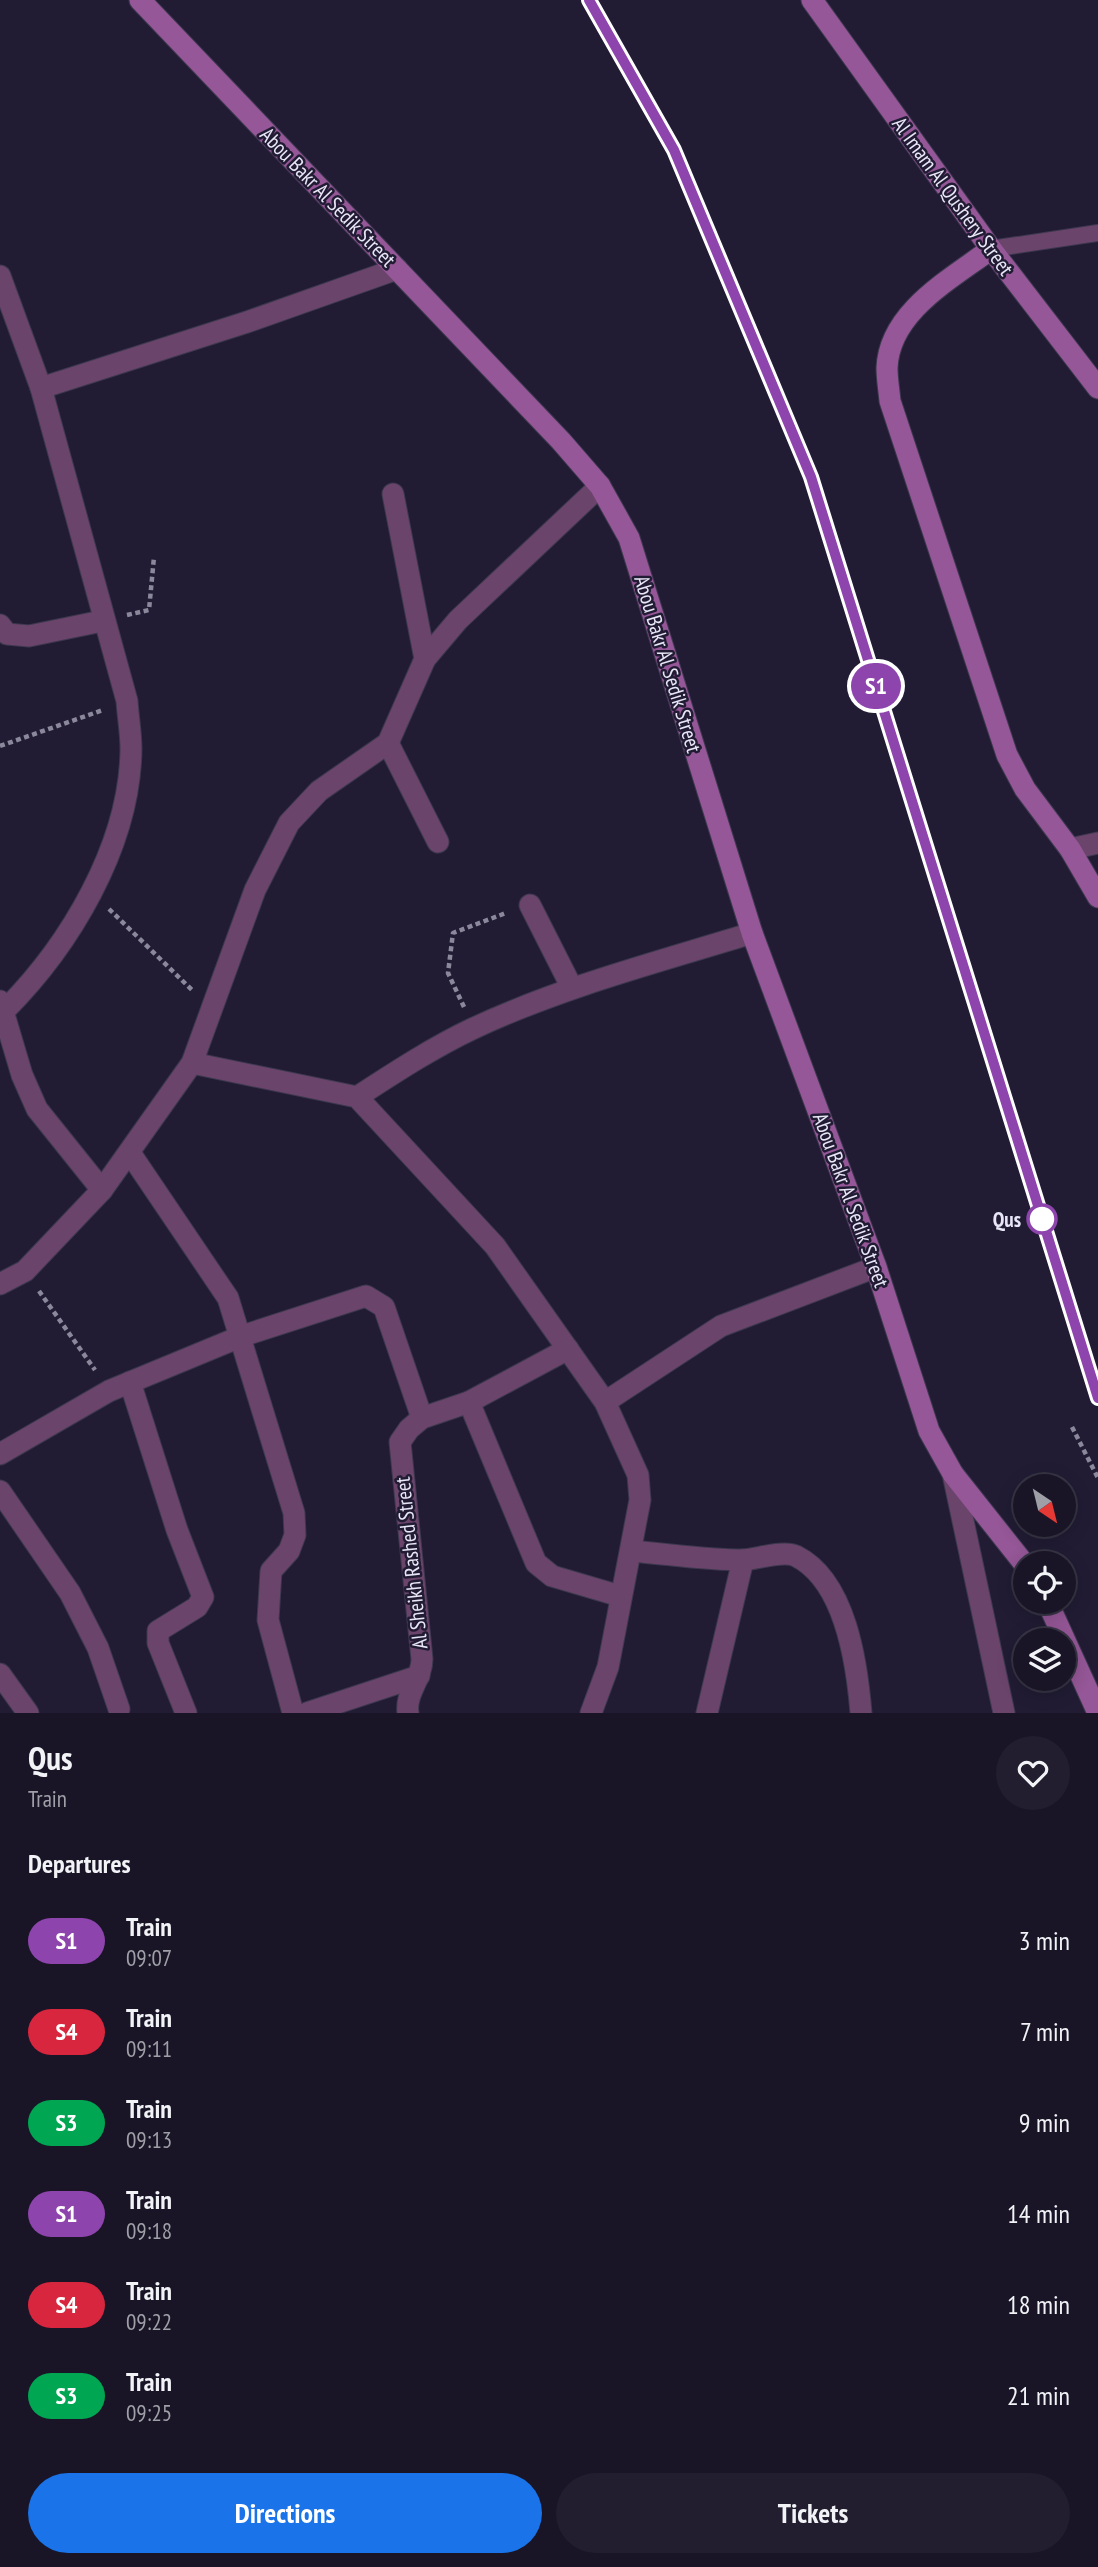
<!DOCTYPE html>
<html lang="en">
<head>
<meta charset="utf-8">
<style>
  body { margin:0; font-family:"PT Sans Narrow",sans-serif; background:#221e2f; color:#f1f3f6; height:100vh; display:flex; flex-direction:column; font-size:26px; white-space:nowrap }
  * { box-sizing:border-box; margin:0 }
  p { font-size:23px; color:#9f9fa7 }
  .icon { flex:none; width:38px; height:38px; fill:none; stroke:currentColor; stroke-width:2; stroke-linecap:round; stroke-linejoin:round }
  .map { position:relative; height:1713px; overflow:hidden }
  .details { display:flex; flex-direction:column; background:#191527; flex:1 }
  .details>* { flex:none }
  .badge { padding:0 14px; border-radius:23px; font-size:24px; line-height:46px }
  .needle { width:46px; rotate:145deg }
  .tools { position:absolute; left:1013px; top:1474px; display:grid; gap:14px }
  .tools a { display:grid; place-items:center; width:63px; height:63px; border-radius:50%; background:#191527; box-shadow:0 4px 18px #0003,0 0 0 2px #373444; font-size:35px }
  .map>.badge { position:absolute; translate:-50% -50%; box-shadow:0 0 0 4px #fff }
  h2 { padding:0 28px; font-size:26px; line-height:63px }
  .round { display:grid; place-items:center; flex:none; width:74px; height:74px; border-radius:37px; background:#221e2f }
  .headline { display:flex; align-items:center; justify-content:space-between; height:119px; padding:0 28px }
  h1 { font-size:33px; font-weight:600; line-height:52px }
  .button { display:flex; gap:14px; margin-top:auto; padding:14px 28px }
  .button a { flex:1; height:80px; border-radius:42px; background:#1a73e8; color:#fff; font-size:28px; font-weight:600; line-height:80px; text-align:center }
  .button a+a { background:#221e2f; color:#f1f3f6 }
  ul { padding:0; list-style:none }
  li { display:flex; align-items:center; gap:21px; height:91px; padding:0 28px }
  li div { flex:1 }
  li b { display:block; font-size:26px }
  li em { font-style:normal }
  li .badge { min-width:77px; font-weight:700; text-align:center }
  .map>svg:first-child { display:block }
  .lines { fill:none; stroke-linecap:round; stroke-linejoin:round }
  .lane-casing { stroke:#3d384f; stroke-width:18 }
  .street-casing { stroke:#3d384f; stroke-width:23 }
  .secondary-casing { stroke:#3d384f; stroke-width:23 }
  .path { stroke:#8c889c; stroke-width:4.5; stroke-dasharray:5 3.5; stroke-linecap:butt }
  .lane { stroke:#6b446c; stroke-width:16 }
  .street { stroke:#6b446c; stroke-width:21 }
  .secondary { stroke:#955797; stroke-width:21 }
  .rail { stroke:#a6a3b6; stroke-width:5; stroke-dasharray:3.5 7; stroke-linecap:butt }
  .line-casing { stroke:#fff; stroke-width:16 }
  .line { stroke:#8e44ad; stroke-width:10 }
  .stop-dot { fill:#fff; stroke:#8e44ad; stroke-width:3.5 }
  .labels { text-anchor:middle; dominant-baseline:central; stroke-width:5; stroke-linejoin:round; paint-order:stroke }
  .street-label { font-size:21px; fill:#e9e6f7; stroke:#211c34 }
  .stop-label { font-size:21px; font-weight:bold; fill:#e9e6f7; stroke:#211c34; text-anchor:end }
</style>
</head>
<body>
<div class="map">
<svg width="1098" height="1713" viewBox="0 0 1098 1713">
  <rect width="100%" height="100%" fill="#211c34"/>
  <g class="lines">
    <defs>
      <path id="lane" d="M991 249 1098 233"/>
      <g id="street">
        <path d="M0 276 41 388 127 701C128 717 131 733 131 749 130 846 69 947 2 1013"/>
        <path d="M41 388 247 322 397 269"/>
        <path d="M393 494 425 659"/>
        <path d="M0 625 7 634 29 636 102 621"/>
        <path d="M388 743 438 842"/>
        <path d="M1070 849 1098 843"/>
        <path d="M530 905 572 988"/>
        <path d="M0 1001 22 1075 37 1109 102 1190"/>
        <path d="M192 1063 357 1097 495 1246 605 1402 638 1475 640 1500 608 1667 591 1713"/>
        <path d="M357 1097C394 1073 432 1048 472 1029 561 987 658 962 752 933"/>
        <path d="M130 1153 228 1298 294 1513 295 1535 289 1551 271 1571 268 1620 293 1713"/>
        <path d="M0 1284 25 1271 102 1190 192 1063 255 890 289 823 319 791 388 743 425 659 458 620 600 486"/>
        <path d="M130 1382 177 1530 203 1597 197 1607 158 1631V1643L186 1713"/>
        <path d="M469 1402 536 1563 552 1576 620 1596"/>
        <path d="M605 1402 721 1326 876 1267"/>
        <path d="M0 1454 109 1391 242 1336 366 1296 384 1307 422 1418"/>
        <path d="M953 1474 1004 1713"/>
        <path d="M0 1491 70 1593 98 1648 119 1709"/>
        <path d="M631 1551C668 1554 706 1560 743 1560 758 1559 783 1550 796 1556 846 1581 857 1664 861 1713"/>
        <path d="M0 1674 28 1713"/>
        <path d="M307 1713 419 1676"/>
        <path d="M408 1713C405 1693 422 1679 422 1659L400 1442 409 1429 422 1418 469 1402 568 1349"/>
        <path d="M707 1713 743 1560"/>
      </g>
      <g id="secondary">
        <path d="M140 0 561 441 600 486 629 538 752 933 876 1267 929 1431 953 1474 1026 1566"/>
        <path d="M812 0 991 249 1098 388"/>
        <path d="M991 249C951 279 889 312 887 368 887 379 889 390 890 401L1007 755 1025 789 1070 849 1098 897"/>
        <path d="M1047 1601 1098 1713"/>
      </g>
    </defs>
    <!-- lane casing -->
    <use href="#lane" class="lane-casing"/>
    <!-- street casing -->
    <use href="#street" class="street-casing"/>
    <!-- secondary casing -->
    <use href="#secondary" class="secondary-casing"/>
    <!-- path -->
    <g class="path">
      <path d="M127 615 149 610 154 557"/>
      <path d="M0 746 103 710"/>
      <path d="M109 909 193 991"/>
      <path d="M464 1007 448 973 453 933 506 913"/>
      <path d="M39 1291 95 1370"/>
      <path d="M1072 1427 1098 1478"/>
    </g>
    <!-- lane -->
    <use href="#lane" class="lane"/>
    <!-- street -->
    <use href="#street" class="street"/>
    <!-- secondary -->
    <use href="#secondary" class="secondary"/>
    <!-- rail -->
    <path class="rail" d="M589 0 674 150 811 477 1098 1398"/>
  </g>
  <g class="lines">
    <defs>
      <path id="line" d="M589 0 674 150 811 477 1098 1398"/>
    </defs>
    <!-- line casing -->
    <use href="#line" class="line-casing"/>
    <!-- line -->
    <use href="#line" class="line"/>
  </g>
  <!-- markers -->
  <circle class="stop-dot" cx="1042" cy="1219" r="14"/>
  <g class="labels">
    <!-- street labels -->
    <g class="street-label">
      <text transform="translate(953 196) rotate(54)">Al Imam Al Qushery Street</text>
      <text transform="translate(328 197) rotate(46)">Abou Bakr Al Sedik Street</text>
      <text transform="translate(668 664) rotate(73)">Abou Bakr Al Sedik Street</text>
      <text transform="translate(851 1200) rotate(70)">Abou Bakr Al Sedik Street</text>
      <text transform="translate(411 1563) rotate(-96)">Al Sheikh Rashed Street</text>
    </g>
    <!-- stop labels -->
    <g class="stop-label">
      <text x="1021" y="1219">Qus</text>
    </g>
  </g>
</svg>
<div class="tools">
<a><svg class="needle" viewBox="-14 -14 28 28"><path d="M0-13l5 13h-10z" fill="#e53935"/><path d="M0 13l5-13h-10z" fill="#9f9fa7"/></svg></a>
<a><svg class="icon" aria-label="locate" viewBox="0 0 24 24"><circle cx="12" cy="12" r="6"/><path d="M12 2v4M12 18v4M2 12h4M18 12h4"/></svg></a>
<a><svg class="icon" aria-label="layers" viewBox="0 0 24 24"><path d="M12 4l9 5-9 5-9-5zM3 14l9 5 9-5"/></svg></a>
</div>
<b class="badge" style="left:876px;top:686px;background:#8e44ad;color:#fff">S1</b>
</div>
<section class="details">
<div class="headline"><div><h1>Qus</h1><p>Train</p></div><a class="round"><svg class="icon" aria-label="heart" viewBox="0 0 24 24"><path d="M12 20l-8-8c-3-5 5-10 8-4 3-6 11-1 8 4z"/></svg></a></div>
<h2>Departures</h2>
<ul>
<li><span class="badge" style="background:#8e44ad;color:#fff">S1</span><div><b>Train</b><p>09:07</p></div><em>3 min</em></li>
<li><span class="badge" style="background:#d7263d;color:#fff">S4</span><div><b>Train</b><p>09:11</p></div><em>7 min</em></li>
<li><span class="badge" style="background:#00a651;color:#fff">S3</span><div><b>Train</b><p>09:13</p></div><em>9 min</em></li>
<li><span class="badge" style="background:#8e44ad;color:#fff">S1</span><div><b>Train</b><p>09:18</p></div><em>14 min</em></li>
<li><span class="badge" style="background:#d7263d;color:#fff">S4</span><div><b>Train</b><p>09:22</p></div><em>18 min</em></li>
<li><span class="badge" style="background:#00a651;color:#fff">S3</span><div><b>Train</b><p>09:25</p></div><em>21 min</em></li>
</ul>
<div class="button"><a>Directions</a><a>Tickets</a></div>
</section>
</body>
</html>
